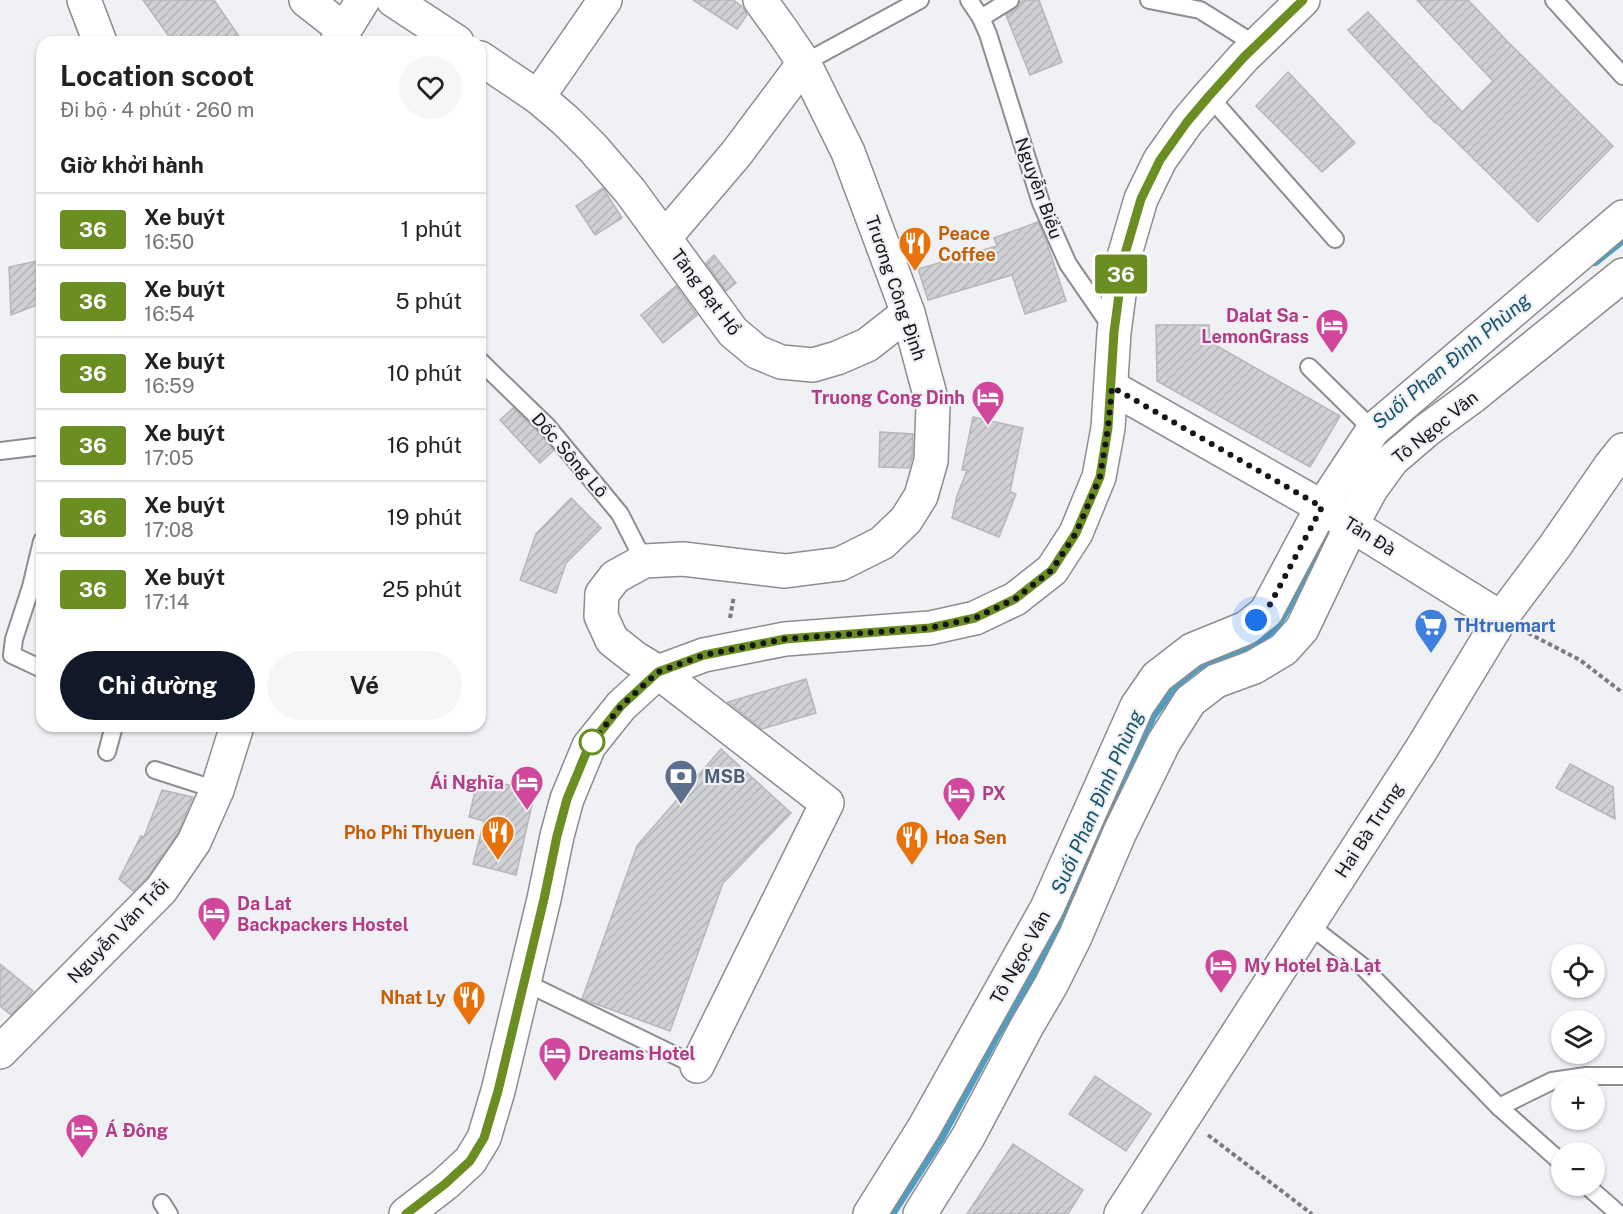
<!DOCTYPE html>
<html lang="vi">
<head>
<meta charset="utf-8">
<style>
  body { margin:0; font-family:"Public Sans",sans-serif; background:#f6f6f6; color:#222; height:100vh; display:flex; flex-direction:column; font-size:22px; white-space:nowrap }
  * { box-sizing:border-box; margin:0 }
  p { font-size:20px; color:#767676 }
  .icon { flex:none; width:33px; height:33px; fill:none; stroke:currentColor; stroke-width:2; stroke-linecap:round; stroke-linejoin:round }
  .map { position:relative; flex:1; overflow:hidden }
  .sheet { position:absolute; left:36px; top:36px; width:450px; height:696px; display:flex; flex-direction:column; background:#fff; border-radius:18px; box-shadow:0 2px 4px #0004 }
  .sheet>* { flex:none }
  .badge { padding:0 12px; border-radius:4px; font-size:21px; line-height:39px }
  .tools { position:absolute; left:1551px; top:944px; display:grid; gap:12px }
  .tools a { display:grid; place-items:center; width:54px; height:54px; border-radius:50%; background:#fff; box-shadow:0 2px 4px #0004; font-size:30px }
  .you { position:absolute; width:30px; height:30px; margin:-15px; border:4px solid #fff; border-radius:50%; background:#1a73e8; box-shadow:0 0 0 9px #1a73e833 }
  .map>.badge { position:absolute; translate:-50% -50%; box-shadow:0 0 0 3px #fff }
  h2 { padding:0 24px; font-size:22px; line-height:54px }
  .round { display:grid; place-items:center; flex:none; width:63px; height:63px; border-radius:32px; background:#f6f6f6 }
  .head { display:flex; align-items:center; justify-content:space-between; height:102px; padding:0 24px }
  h1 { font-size:28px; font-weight:700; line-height:45px }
  .button { display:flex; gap:12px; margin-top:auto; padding:12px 24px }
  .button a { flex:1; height:69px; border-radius:36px; background:#111827; color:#fff; font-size:24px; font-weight:700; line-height:69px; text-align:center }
  .button a+a { background:#f6f6f6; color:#222 }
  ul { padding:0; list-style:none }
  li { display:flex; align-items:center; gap:18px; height:72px; padding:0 24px; border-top:2px solid #e0e0e0 }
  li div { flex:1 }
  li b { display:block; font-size:22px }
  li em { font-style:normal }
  li .badge { min-width:66px; font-weight:700; text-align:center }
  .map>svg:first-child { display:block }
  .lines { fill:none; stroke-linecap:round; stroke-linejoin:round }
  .stream { stroke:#4f9ec1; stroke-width:8 }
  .building { fill:url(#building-hatch); stroke:#b6b7ba; stroke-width:1.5 }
  .lane-casing { stroke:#8c8d90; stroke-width:20 }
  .street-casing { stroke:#8c8d90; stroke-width:36 }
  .secondary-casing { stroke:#8c8d90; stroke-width:36 }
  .path { stroke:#7b7b7e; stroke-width:4; stroke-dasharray:4.5 3; stroke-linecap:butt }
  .lane { stroke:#fff; stroke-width:16 }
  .street { stroke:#fff; stroke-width:33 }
  .secondary { stroke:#fff; stroke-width:33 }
  .line-casing { stroke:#fff; stroke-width:14 }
  .line { stroke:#6b8e23; stroke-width:9 }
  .walk { stroke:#161618; stroke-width:6; stroke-dasharray:0 10.8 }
  .stop-dot { fill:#fff; stroke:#6b8e23; stroke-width:3 }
  .labels { text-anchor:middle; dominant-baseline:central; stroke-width:4.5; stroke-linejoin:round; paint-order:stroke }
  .street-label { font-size:18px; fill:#161618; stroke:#f0f1f5 }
  .food-label { font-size:18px; font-weight:bold; fill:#c56008; stroke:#f0f1f5; text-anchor:start }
  .hotel-label { font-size:18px; font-weight:bold; fill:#b23c85; stroke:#f0f1f5; text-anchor:start }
  .shop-label { font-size:18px; font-weight:bold; fill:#366cbe; stroke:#f0f1f5; text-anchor:start }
  .service-label { font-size:18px; font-weight:bold; fill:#4e5e75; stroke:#f0f1f5; text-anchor:start }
  .water-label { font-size:20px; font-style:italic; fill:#15546d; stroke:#f0f1f5 }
</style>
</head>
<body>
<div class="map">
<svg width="1623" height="1214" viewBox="0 0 1623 1214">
  <defs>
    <pattern id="building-hatch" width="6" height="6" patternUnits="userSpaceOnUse" patternTransform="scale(1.5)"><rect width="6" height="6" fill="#d0d1d4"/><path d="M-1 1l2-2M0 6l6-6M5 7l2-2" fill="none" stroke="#b2b3b5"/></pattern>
  </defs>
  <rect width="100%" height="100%" fill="#f0f1f5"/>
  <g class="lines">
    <!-- stream -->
    <g class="stream">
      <path d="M1595 262 1623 240"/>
      <path d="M892 1214 940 1140 997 1035 1050 947 1070 906 1153 716 1177 684 1197 668 1258 643 1279 623 1309 572 1329 529"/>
    </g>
  </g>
  <!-- building -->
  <g class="building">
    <path d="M143 0H214L243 42H173Z"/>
    <path d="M693 0H733L743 7 747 15 737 29Z"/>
    <path d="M1026 0H1039L1062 62 1030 75 1006 15 1016 9 1020 2Z"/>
    <path d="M1417 0H1468L1507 41 1613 146 1538 222 1436 122 1435 123 1348 30 1368 12 1462 112 1493 81Z"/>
    <path d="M1288 72 1355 143 1322 172 1256 106Z"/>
    <path d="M603 188 622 218 595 235 576 206Z"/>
    <path d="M1038 222 1047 243 1066 301 1025 314 1012 275 928 300 918 269 997 246 994 238Z"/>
    <path d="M714 255 736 283 726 291 706 263Z"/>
    <path d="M42 260V303L11 315 9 267Z"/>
    <path d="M676 286 697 315 663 343 641 315Z"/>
    <path d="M1156 325H1209L1210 342 1340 416 1310 467 1157 381Z"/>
    <path d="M513 408 539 433 554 450 540 463 500 420Z"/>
    <path d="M973 417 1023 428 1010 492 1016 494 999 537 952 518 957 496 967 470H962Z"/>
    <path d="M880 432 913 434 912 458 909 468 879 467Z"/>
    <path d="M571 498 601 528 566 563 556 593 520 580 536 534Z"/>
    <path d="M806 679 816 713 762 729 728 702Z"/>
    <path d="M721 749 791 813 723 883 670 1031 582 999 637 846Z"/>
    <path d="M1570 764 1613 787 1615 819 1556 788Z"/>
    <path d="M478 778 535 791 516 875 473 864 484 821 469 817Z"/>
    <path d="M162 790 193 797 178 833 147 878 133 891 119 879 141 836 144 837Z"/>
    <path d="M0 964 33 991 11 1015 0 1006Z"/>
    <path d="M1095 1076 1151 1114 1126 1151 1069 1114Z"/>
    <path d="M1013 1144 1083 1190 1068 1214H967Z"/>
  </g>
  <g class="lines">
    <defs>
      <g id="lane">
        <path d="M969 0 981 18 988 34 1041 203 1068 264 1112 328"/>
        <path d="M1149 0 1200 10 1256 45"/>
        <path d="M1554 0 1623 76"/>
        <path d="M981 18 1010 0"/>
        <path d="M804 63 920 0"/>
        <path d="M1209 96 1335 239"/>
        <path d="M480 361 547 426 620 514 644 561"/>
        <path d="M1309 367 1373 430"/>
        <path d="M0 451 42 446"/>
        <path d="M42 541 31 587 14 639 12 655 42 669"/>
        <path d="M107 752 114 726"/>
        <path d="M155 770 217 790"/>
        <path d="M1309 925 1362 966 1499 1107 1562 1163"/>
        <path d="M524 982 697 1066"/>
        <path d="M1499 1107 1552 1081 1586 1076H1623"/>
        <path d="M1586 1185 1619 1214"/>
        <path d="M162 1203 169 1214"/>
      </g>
      <g id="street">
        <path d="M393 0 457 42"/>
        <path d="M480 58 538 97 565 120 593 148 630 191 733 332 757 352 781 362 813 365 837 358 867 345 908 313"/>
        <path d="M538 97 605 0"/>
        <path d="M665 237 736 154 804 63"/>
        <path d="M697 1066 827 803 658 672 635 658 612 640 601 616 602 594 615 577 644 561 683 559 785 571 840 564 882 543 906 520 921 496 931 461 933 406 908 313 848 152 804 63 783 32 760 0"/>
        <path d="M870 1214 924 1128 1047 908 1137 706 1157 677 1192 650 1246 628 1266 612 1322 507 1373 430 1623 217"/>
        <path d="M920 1214 968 1137 1027 1026 1051 985 1075 937 1120 832 1164 742 1190 701 1216 681 1254 667 1284 649 1302 629 1352 524 1371 489 1392 460 1427 430 1472 397 1623 275"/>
      </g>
      <g id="secondary">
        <path d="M84 0 100 42"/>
        <path d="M306 0 343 29"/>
        <path d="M337 42 363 0"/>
        <path d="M1111 387 1322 507 1501 618"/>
        <path d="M0 1052 161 890 194 842 217 790 237 726"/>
        <path d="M406 1214 445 1184 470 1161 484 1138 498 1091 544 899 557 836 567 799 589 746 621 706 658 672 704 655 785 639 930 628 975 618 1015 599 1052 570 1076 533 1099 477 1108 428 1114 332 1124 257 1141 199 1160 160 1187 122 1209 96 1244 57 1303 0"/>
        <path d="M1121 1214 1421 750 1501 618 1555 546 1611 465 1623 450"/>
      </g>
    </defs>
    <!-- lane casing -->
    <use href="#lane" class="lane-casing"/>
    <!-- street casing -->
    <use href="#street" class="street-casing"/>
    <!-- secondary casing -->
    <use href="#secondary" class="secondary-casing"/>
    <!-- path -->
    <g class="path">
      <path d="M730 618 734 596"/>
      <path d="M1528 633 1580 660 1623 693"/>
      <path d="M1208 1135 1312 1214"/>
    </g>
    <!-- lane -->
    <use href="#lane" class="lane"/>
    <!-- street -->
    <use href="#street" class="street"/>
    <!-- secondary -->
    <use href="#secondary" class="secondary"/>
  </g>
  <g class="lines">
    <defs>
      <path id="line" d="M406 1214 445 1184 470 1161 484 1138 498 1091 544 899 557 836 567 799 589 746 621 706 658 672 704 655 785 639 930 628 975 618 1015 599 1052 570 1076 533 1100 477 1108 428 1114 332 1124 257 1141 199 1160 160 1187 122 1209 96 1244 57 1303 0"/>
    </defs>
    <!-- line casing -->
    <use href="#line" class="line-casing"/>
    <!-- line -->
    <use href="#line" class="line"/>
    <!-- walk -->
    <path class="walk" d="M592 742 589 746 621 706 658 672 704 655 785 639 930 628 975 618 1015 599 1052 570 1076 533 1100 477 1108 428 1112 387 1322 507 1266 612 1256 620"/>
  </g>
  <!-- icons -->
  <defs>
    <symbol id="restaurant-pin" viewBox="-11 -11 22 30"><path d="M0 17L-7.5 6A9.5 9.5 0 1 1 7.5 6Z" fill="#e8710a" stroke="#f0f1f5"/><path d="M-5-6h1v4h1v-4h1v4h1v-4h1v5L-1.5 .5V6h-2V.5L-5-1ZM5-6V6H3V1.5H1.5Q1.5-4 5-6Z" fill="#fff"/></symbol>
    <symbol id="hotel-pin" viewBox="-11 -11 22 30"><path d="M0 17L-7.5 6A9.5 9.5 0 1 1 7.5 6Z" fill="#d1479c" stroke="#f0f1f5"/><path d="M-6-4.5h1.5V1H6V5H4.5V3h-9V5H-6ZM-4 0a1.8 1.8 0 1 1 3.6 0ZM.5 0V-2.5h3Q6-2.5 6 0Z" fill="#fff"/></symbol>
    <symbol id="supermarket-pin" viewBox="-11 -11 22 30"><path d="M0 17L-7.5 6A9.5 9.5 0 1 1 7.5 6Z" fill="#3f7fe0" stroke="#f0f1f5"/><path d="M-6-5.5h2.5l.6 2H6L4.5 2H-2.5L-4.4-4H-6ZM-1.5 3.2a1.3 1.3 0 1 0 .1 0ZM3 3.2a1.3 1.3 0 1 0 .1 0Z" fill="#fff"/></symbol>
    <symbol id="bank-pin" viewBox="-11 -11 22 30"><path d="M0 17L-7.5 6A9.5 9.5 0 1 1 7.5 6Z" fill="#5c6f8a" stroke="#f0f1f5"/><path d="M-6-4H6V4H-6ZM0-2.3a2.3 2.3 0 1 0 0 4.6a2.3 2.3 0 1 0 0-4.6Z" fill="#fff"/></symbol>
  </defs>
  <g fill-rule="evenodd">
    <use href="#restaurant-pin" x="896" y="224" width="38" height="52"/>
    <use href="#hotel-pin" x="1313" y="306" width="38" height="52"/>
    <use href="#hotel-pin" x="969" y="378" width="38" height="52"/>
    <use href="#supermarket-pin" x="1412" y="606" width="38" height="52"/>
    <use href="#bank-pin" x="662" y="757" width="38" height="52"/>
    <use href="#hotel-pin" x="508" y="763" width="38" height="52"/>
    <use href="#hotel-pin" x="940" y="774" width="38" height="52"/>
    <use href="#restaurant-pin" x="479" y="813" width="38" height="52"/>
    <use href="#restaurant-pin" x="893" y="818" width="38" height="52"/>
    <use href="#hotel-pin" x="195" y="894" width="38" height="52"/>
    <use href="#hotel-pin" x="1202" y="946" width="38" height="52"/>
    <use href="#restaurant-pin" x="450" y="978" width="38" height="52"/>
    <use href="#hotel-pin" x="536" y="1034" width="38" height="52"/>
    <use href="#hotel-pin" x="63" y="1111" width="38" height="52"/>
  </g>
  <!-- markers -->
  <circle class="stop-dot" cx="592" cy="742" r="12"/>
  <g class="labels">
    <!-- street labels -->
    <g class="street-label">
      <text transform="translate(1039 188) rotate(70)">Nguyễn Biểu</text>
      <text transform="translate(896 288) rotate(71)">Trương Công Định</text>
      <text transform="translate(706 292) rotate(53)">Tăng Bạt Hổ</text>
      <text transform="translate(1435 427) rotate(-39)">Tô Ngọc Vân</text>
      <text transform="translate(570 455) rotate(49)">Dốc Sông Lô</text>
      <text transform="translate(1370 536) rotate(32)">Tản Đà</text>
      <text transform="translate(1369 830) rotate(-57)">Hai Bà Trưng</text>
      <text transform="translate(118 931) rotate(-46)">Nguyễn Văn Trỗi</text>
      <text transform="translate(1020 957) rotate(-61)">Tô Ngọc Vân</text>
    </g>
    <!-- food labels -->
    <g class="food-label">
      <text x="938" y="233">Peace<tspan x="938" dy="21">Coffee</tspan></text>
      <text x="475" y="832" text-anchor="end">Pho Phi Thyuen</text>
      <text x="935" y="837">Hoa Sen</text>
      <text x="446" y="997" text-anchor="end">Nhat Ly</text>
    </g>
    <!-- hotel labels -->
    <g class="hotel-label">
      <text x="1309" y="315" text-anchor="end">Dalat Sa -<tspan x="1309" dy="21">LemonGrass</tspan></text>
      <text x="965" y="397" text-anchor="end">Truong Cong Dinh</text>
      <text x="504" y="782" text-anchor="end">Ái Nghĩa</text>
      <text x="982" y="793">PX</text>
      <text x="237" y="903">Da Lat<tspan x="237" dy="21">Backpackers Hostel</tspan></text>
      <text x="1244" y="965">My Hotel Đà Lạt</text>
      <text x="578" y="1053">Dreams Hotel</text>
      <text x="105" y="1130">Á Đông</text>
    </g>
    <!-- shop labels -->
    <g class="shop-label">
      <text x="1454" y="625">THtruemart</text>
    </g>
    <!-- service labels -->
    <g class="service-label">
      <text x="704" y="776">MSB</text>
    </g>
    <!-- water labels -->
    <g class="water-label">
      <text transform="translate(1451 361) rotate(-40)">Suối Phan Đình Phùng</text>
      <text transform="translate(1097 802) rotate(-66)">Suối Phan Đình Phùng</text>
    </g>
  </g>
</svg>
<div class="tools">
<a><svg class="icon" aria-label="locate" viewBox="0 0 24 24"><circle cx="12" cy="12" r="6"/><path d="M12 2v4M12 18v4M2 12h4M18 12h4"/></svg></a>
<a><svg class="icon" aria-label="layers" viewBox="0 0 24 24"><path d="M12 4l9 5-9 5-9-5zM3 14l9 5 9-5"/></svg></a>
<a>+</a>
<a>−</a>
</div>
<div class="you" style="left:1256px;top:620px"></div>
<b class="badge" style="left:1121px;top:274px;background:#6b8e23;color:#fff">36</b>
<section class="sheet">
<div class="head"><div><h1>Location scoot</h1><p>Đi bộ · 4 phút · 260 m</p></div><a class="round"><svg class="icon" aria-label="heart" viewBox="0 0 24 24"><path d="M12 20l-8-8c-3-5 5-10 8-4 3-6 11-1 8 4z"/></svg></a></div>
<h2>Giờ khởi hành</h2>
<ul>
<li><span class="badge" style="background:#6b8e23;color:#fff">36</span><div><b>Xe buýt</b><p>16:50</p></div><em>1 phút</em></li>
<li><span class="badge" style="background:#6b8e23;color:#fff">36</span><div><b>Xe buýt</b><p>16:54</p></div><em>5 phút</em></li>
<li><span class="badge" style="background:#6b8e23;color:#fff">36</span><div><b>Xe buýt</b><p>16:59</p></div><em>10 phút</em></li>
<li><span class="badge" style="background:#6b8e23;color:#fff">36</span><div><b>Xe buýt</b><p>17:05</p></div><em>16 phút</em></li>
<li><span class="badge" style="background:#6b8e23;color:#fff">36</span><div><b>Xe buýt</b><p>17:08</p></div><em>19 phút</em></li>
<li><span class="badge" style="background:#6b8e23;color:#fff">36</span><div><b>Xe buýt</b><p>17:14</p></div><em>25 phút</em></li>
</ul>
<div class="button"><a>Chỉ đường</a><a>Vé</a></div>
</section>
</div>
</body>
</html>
